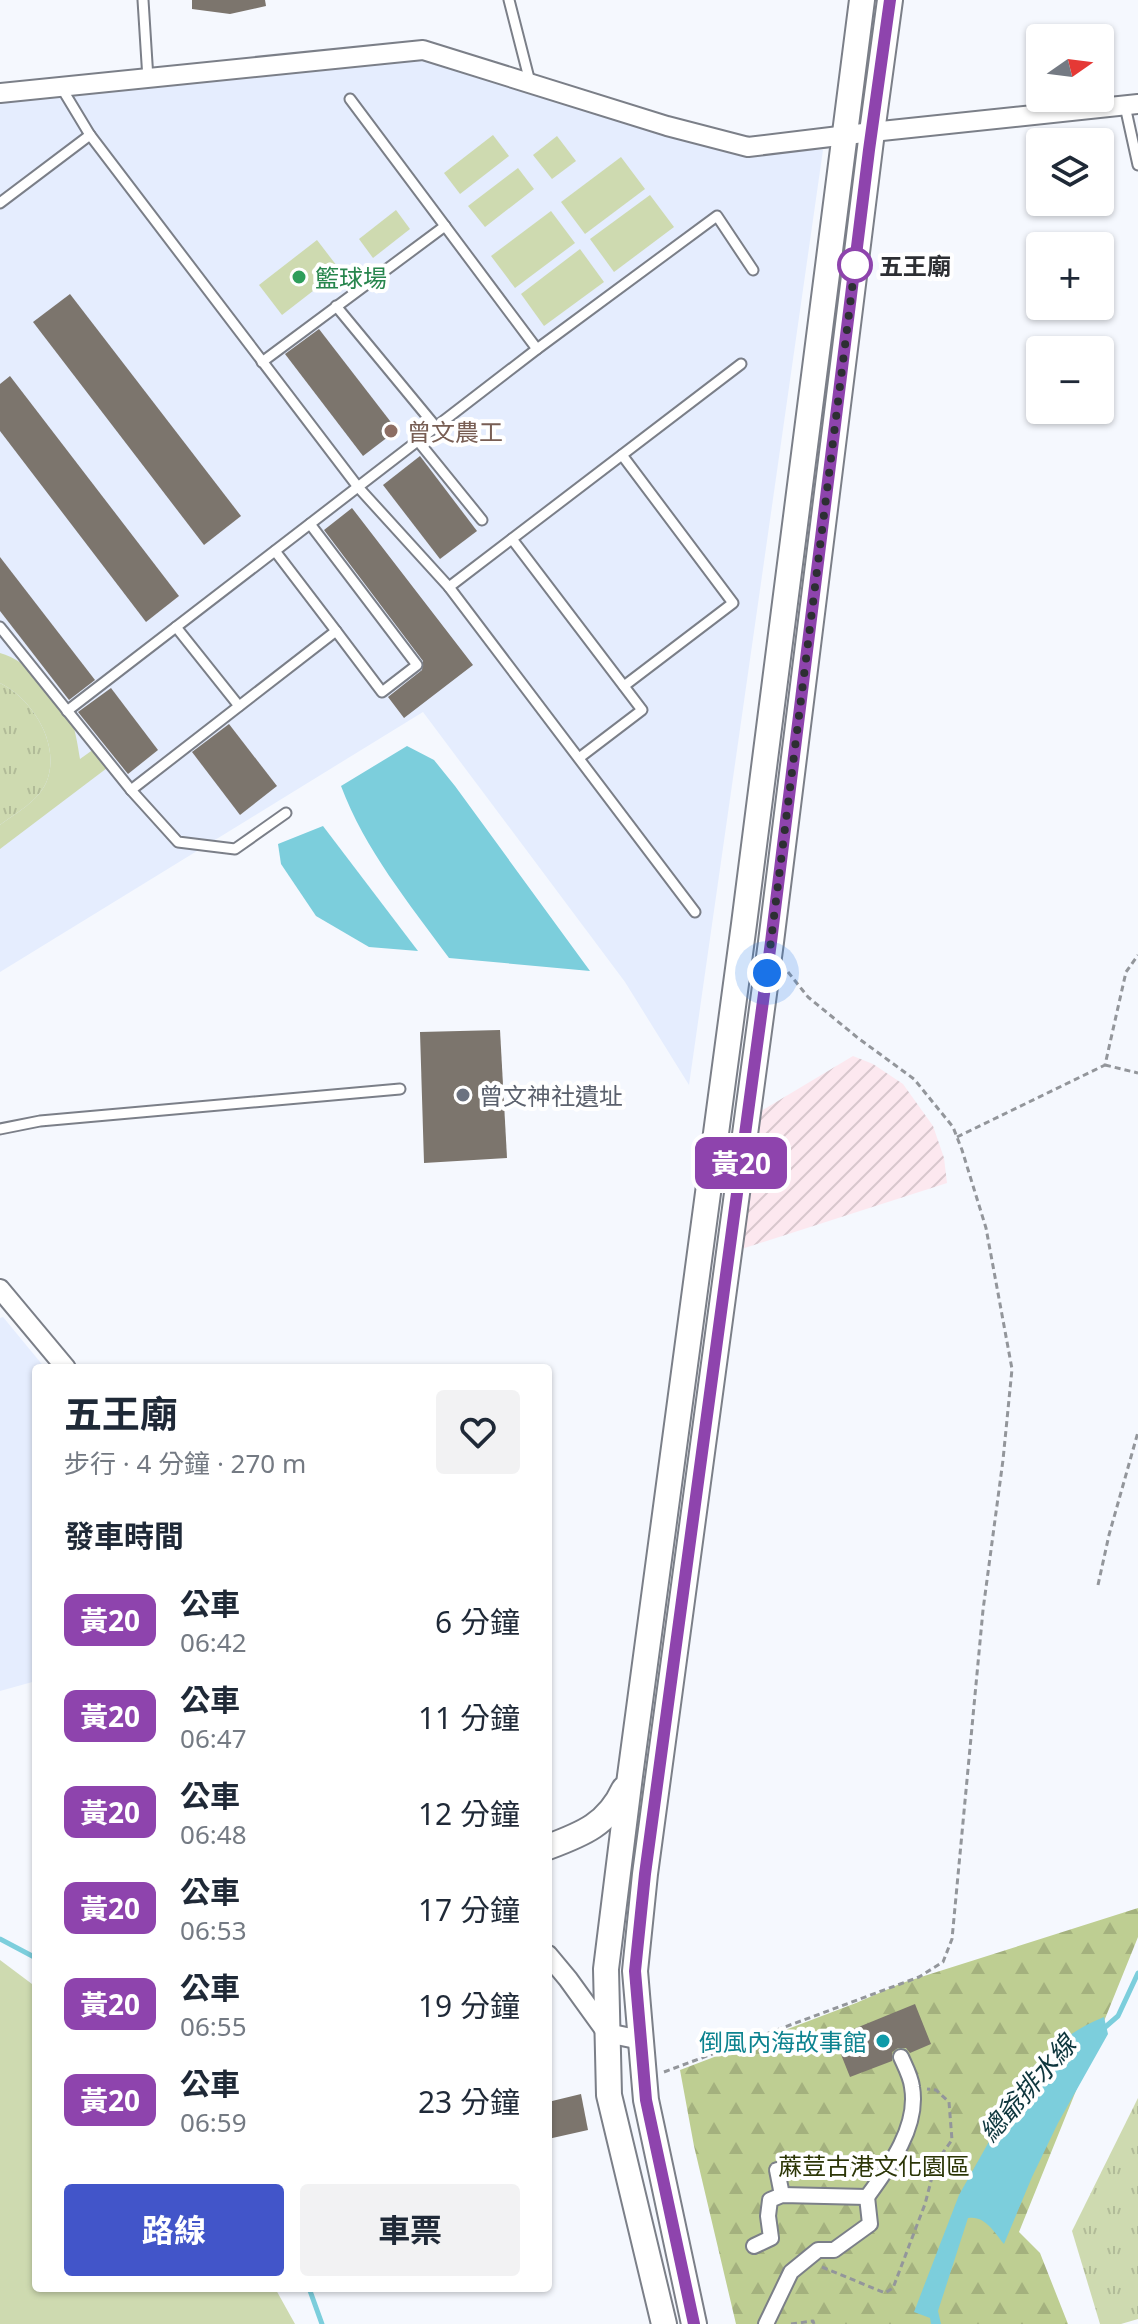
<!DOCTYPE html>
<html lang="zh-TW">
<head>
<meta charset="utf-8">
<style>
  body { margin:0; font-family:"Noto Sans","Noto Sans TC",sans-serif; background:#f2f2f3; color:#1f2937; height:100vh; display:flex; flex-direction:column; font-size:30px; white-space:nowrap }
  * { box-sizing:border-box; margin:0 }
  p { font-size:26px; color:#747a83 }
  .icon { flex:none; width:44px; height:44px; fill:none; stroke:currentColor; stroke-width:2; stroke-linecap:round; stroke-linejoin:round }
  .map { position:relative; flex:1; overflow:hidden }
  .side { position:absolute; left:32px; top:1364px; width:520px; height:928px; display:flex; flex-direction:column; background:#fff; border-radius:8px; box-shadow:0 2px 6px #0004 }
  .side>* { flex:none }
  .badge { padding:0 16px; border-radius:12px; font-size:28px; line-height:52px }
  .needle { width:52px; rotate:76deg }
  .fabs { position:absolute; left:1026px; top:24px; display:grid; gap:16px }
  .fabs a { display:grid; place-items:center; width:88px; height:88px; border-radius:8px; background:#fff; box-shadow:0 2px 6px #0004; font-size:40px }
  .you { position:absolute; width:40px; height:40px; margin:-20px; border:6px solid #fff; border-radius:50%; background:#1a73e8; box-shadow:0 0 0 12px #1a73e833 }
  .map>.badge { position:absolute; translate:-50% -50%; box-shadow:0 0 0 4px #fff }
  h2 { padding:0 32px; font-size:30px; line-height:72px }
  .round { display:grid; place-items:center; flex:none; width:84px; height:84px; border-radius:8px; background:#f2f2f3 }
  .overview { display:flex; align-items:center; justify-content:space-between; height:136px; padding:0 32px }
  h1 { font-size:38px; font-weight:700; line-height:60px }
  .action { display:flex; gap:16px; margin-top:auto; padding:16px 32px }
  .action a { flex:1; height:92px; border-radius:8px; background:#4255c9; color:#fff; font-size:32px; font-weight:700; line-height:92px; text-align:center }
  .action a+a { background:#f2f2f3; color:#1f2937 }
  ul { padding:0; list-style:none }
  li { display:flex; align-items:center; gap:24px; height:96px; padding:0 32px }
  li div { flex:1 }
  li b { display:block; font-size:30px }
  li em { font-style:normal }
  li .badge { min-width:88px; font-weight:700; text-align:center }
  .map>svg:first-child { display:block }
  .industrial { fill:url(#industrial-furrows) }
  .built { fill:#e5edfe }
  .grass { fill:url(#grass-tufts) }
  .forest { fill:url(#forest-firs) }
  .green { fill:#cedab0 }
  .water { fill:#7ccedc }
  .lines { fill:none; stroke-linecap:round; stroke-linejoin:round }
  .stream { stroke:#7ccedc; stroke-width:5 }
  .building { fill:#7c756d }
  .service-casing { stroke:#7b7f88; stroke-width:13 }
  .pedestrian-casing { stroke:#7b7f88; stroke-width:18 }
  .minor-casing { stroke:#7b7f88; stroke-width:22 }
  .secondary-casing { stroke:#7b7f88; stroke-width:28 }
  .path { stroke:#93969b; stroke-width:3; stroke-dasharray:6 4; stroke-linecap:butt }
  .service { stroke:#fff; stroke-width:9 }
  .pedestrian { stroke:#fff; stroke-width:14 }
  .minor { stroke:#fff; stroke-width:18 }
  .secondary { stroke:#fff; stroke-width:24 }
  .line-casing { stroke:#fff; stroke-width:18 }
  .line { stroke:#8e44ad; stroke-width:12 }
  .walk { stroke:#2d2f33; stroke-width:8; stroke-dasharray:0 14.4 }
  .stop-dot { fill:#fff; stroke:#8e44ad; stroke-width:4 }
  .leisure-dot { fill:#2e9e5b; stroke:#fff; stroke-width:3 }
  .education-dot { fill:#8d6e63; stroke:#fff; stroke-width:3 }
  .worship-dot { fill:#6b7280; stroke:#fff; stroke-width:3 }
  .culture-dot { fill:#0f9aa8; stroke:#fff; stroke-width:3 }
  .labels { text-anchor:middle; dominant-baseline:central; stroke-width:8; stroke-linejoin:round; paint-order:stroke }
  .stop-label { font-size:24px; font-weight:bold; fill:#2d2f33; stroke:#fff; text-anchor:start }
  .leisure-label { font-size:24px; fill:#27864d; stroke:#fff; text-anchor:start }
  .education-label { font-size:24px; fill:#785e54; stroke:#fff; text-anchor:start }
  .worship-label { font-size:24px; fill:#5b616d; stroke:#fff; text-anchor:start }
  .culture-label { font-size:24px; fill:#0d838f; stroke:#fff; text-anchor:end }
  .park-label { font-size:24px; fill:#2c3607; stroke:#fff }
  .water-label { font-size:26px; font-style:italic; fill:#0e363d; stroke:#fff }
</style>
</head>
<body>
<div class="map">
<svg width="1138" height="2324" viewBox="0 0 1138 2324">
  <defs>
    <pattern id="industrial-furrows" width="10" height="10" patternUnits="userSpaceOnUse" patternTransform="scale(2)"><rect width="10" height="10" fill="#fce8ef"/><path d="M-1 1l2-2M0 10L10 0M9 11l2-2" fill="none" stroke="#d8c7cd"/></pattern>
    <pattern id="grass-tufts" width="24" height="20" patternUnits="userSpaceOnUse" patternTransform="scale(2)"><rect width="24" height="20" fill="#cedab0"/><path d="M3 7l-1-3M5 7V3M7 7l1-3M15 17l-1-3M17 17v-4M19 17l1-3" fill="none" stroke="#b1bb98"/></pattern>
    <pattern id="forest-firs" width="22" height="20" patternUnits="userSpaceOnUse" patternTransform="scale(2)"><rect width="22" height="20" fill="#bece92"/><path d="M5 1l3.5 6h-7zM16 11l3.5 6h-7z" fill="#a4b17e"/></pattern>
  </defs>
  <rect width="100%" height="100%" fill="#f5f8fe"/>
  <!-- industrial -->
  <path class="industrial" d="M853 1056 873 1064 903 1084 933 1126 944 1158 947 1183 726 1254 743 1122Z"/>
  <!-- built -->
  <g class="built">
    <path d="M407 56 750 146 823 150 689 1085 625 982 423 712 0 972V97Z"/>
    <path d="M3 1317 45 1368H36V1681L0 1691V1318Z"/>
  </g>
  <!-- grass -->
  <g class="grass">
    <path d="M0 683C33 699 62 746 46 783 37 802 16 813 0 825Z"/>
    <path d="M1138 2098V2319L1121 2324H1100L1072 2231Z"/>
  </g>
  <!-- forest -->
  <path class="forest" d="M1138 1908V1937L1019 2232 1040 2253 1068 2324H736L694 2146 680 2070 856 2003 902 1983Z"/>
  <!-- green -->
  <g class="green">
    <path d="M493 135 509 156 460 194 444 173Z"/>
    <path d="M557 136 576 161 552 179 533 155Z"/>
    <path d="M621 157 645 189 585 234 561 202Z"/>
    <path d="M518 168 534 189 485 227 468 206Z"/>
    <path d="M650 195 674 227 614 272 590 239Z"/>
    <path d="M396 210 410 229 373 258 359 239Z"/>
    <path d="M551 211 575 243 515 288 491 256Z"/>
    <path d="M317 240 340 270 282 315 259 285Z"/>
    <path d="M580 249 604 282 544 326 521 294Z"/>
    <path d="M0 653C28 661 62 694 72 722 76 733 78 747 80 759L101 744 115 762 0 849V825C16 813 37 802 46 783 62 746 33 699 0 683Z"/>
    <path d="M0 1960 36 1987V2288H275L295 2324H0Z"/>
  </g>
  <!-- water -->
  <g class="water">
    <path d="M407 746 434 760 455 786 590 971 449 958C409 903 365 850 341 786Z"/>
    <path d="M323 826 418 951 369 947 316 916 281 864 278 844Z"/>
    <path d="M1104 2017 1108 2034 1058 2123 1032 2177 1004 2244C994 2232 985 2215 968 2218L938 2311 941 2324H931L930 2318 914 2312 959 2195 1000 2122 1032 2089V2068C1054 2046 1075 2028 1104 2017Z"/>
  </g>
  <g class="lines">
    <!-- stream -->
    <g class="stream">
      <path d="M0 1939 36 1958"/>
      <path d="M1103 2029 1118 2016 1138 1973"/>
      <path d="M309 2288 322 2324"/>
    </g>
  </g>
  <!-- building -->
  <g class="building">
    <path d="M192 0H265L266 6 230 14 192 9Z"/>
    <path d="M70 294 241 516 204 545 33 322Z"/>
    <path d="M319 329 397 430 363 456 285 354Z"/>
    <path d="M10 376 179 596 146 622 0 431V384Z"/>
    <path d="M420 456 477 531 440 559 383 485Z"/>
    <path d="M352 508 473 665 404 718 388 697 422 670 423 661 324 530Z"/>
    <path d="M0 557 95 680 69 700 0 611Z"/>
    <path d="M111 688 158 750 128 774 78 712Z"/>
    <path d="M229 724 277 786 240 815 192 752Z"/>
    <path d="M500 1030 507 1158 424 1163 420 1032Z"/>
    <path d="M915 2004 931 2044 910 2053 906 2048H898L892 2052V2061L850 2077 834 2037Z"/>
    <path d="M581 2094 588 2130 548 2139V2102Z"/>
  </g>
  <g class="lines">
    <defs>
      <g id="service">
        <path d="M143 0 148 79"/>
        <path d="M509 0 530 82"/>
        <path d="M61 87 90 135 358 487 449 587 695 912"/>
        <path d="M350 99 537 349"/>
        <path d="M1125 106 1138 165"/>
        <path d="M0 203 90 135"/>
        <path d="M336 306 436 427"/>
        <path d="M262 362 445 226"/>
        <path d="M418 441 482 520"/>
        <path d="M622 455 733 603 624 686"/>
        <path d="M512 539 642 710 579 758"/>
        <path d="M275 551 336 631"/>
        <path d="M449 587 741 364"/>
        <path d="M0 627 131 790 178 842 235 849 286 813"/>
        <path d="M176 627 239 706"/>
        <path d="M67 711 537 349 717 216 753 270"/>
        <path d="M131 790 336 631 382 692 417 665 310 524"/>
        <path d="M0 1129 40 1121 400 1089"/>
      </g>
      <g id="pedestrian">
        <path d="M777 2170 782 2195"/>
        <path d="M754 2246 771 2238 768 2216 770 2200 782 2195 867 2197C889 2167 919 2127 912 2087 911 2077 905 2066 901 2057"/>
        <path d="M766 2324 791 2272 818 2250H834L870 2224 867 2197"/>
      </g>
      <g id="minor">
        <path d="M0 93 423 50 667 126 748 147 872 132 1138 104"/>
        <path d="M0 1289 66 1368"/>
        <path d="M548 1955 568 1979 607 2033 641 2040"/>
      </g>
      <g id="secondary">
        <path d="M548 1847C583 1834 608 1824 624 1789"/>
        <path d="M664 2324 609 2095 606 1969 630 1776 744 924 862 0"/>
        <path d="M694 2324 646 2100 635 1971 645 1874 771 942 872 132 890 0"/>
      </g>
    </defs>
    <!-- service casing -->
    <use href="#service" class="service-casing"/>
    <!-- pedestrian casing -->
    <use href="#pedestrian" class="pedestrian-casing"/>
    <!-- minor casing -->
    <use href="#minor" class="minor-casing"/>
    <!-- secondary casing -->
    <use href="#secondary" class="secondary-casing"/>
    <!-- path -->
    <g class="path">
      <path d="M1105 1065 1138 1073"/>
      <path d="M957 1137 1105 1065 1126 972 1138 955"/>
      <path d="M1098 1585 1109 1535 1138 1432"/>
      <path d="M664 2072 919 1977 943 1962 952 1939 983 1610 1003 1460 1012 1369 986 1228 962 1150 953 1127 914 1079 858 1038 808 997 788 972"/>
      <path d="M822 2267 885 2293 893 2288 925 2204 936 2162 952 2140 949 2102 936 2090 927 2089"/>
      <path d="M791 2324 813 2321 814 2324"/>
    </g>
    <!-- service -->
    <use href="#service" class="service"/>
    <!-- pedestrian -->
    <use href="#pedestrian" class="pedestrian"/>
    <!-- minor -->
    <use href="#minor" class="minor"/>
    <!-- secondary -->
    <use href="#secondary" class="secondary"/>
  </g>
  <g class="lines">
    <defs>
      <path id="line" d="M694 2324 646 2100 635 1971 645 1874 771 942 869 150 890 0"/>
    </defs>
    <!-- line casing -->
    <use href="#line" class="line-casing"/>
    <!-- line -->
    <use href="#line" class="line"/>
    <!-- walk -->
    <path class="walk" d="M767 973 855 265"/>
  </g>
  <!-- markers -->
  <circle class="stop-dot" cx="855" cy="265" r="16"/>
  <circle class="leisure-dot" cx="299" cy="277" r="8"/>
  <circle class="education-dot" cx="391" cy="431" r="8"/>
  <circle class="worship-dot" cx="463" cy="1095" r="8"/>
  <circle class="culture-dot" cx="883" cy="2041" r="8"/>
  <g class="labels">
    <!-- stop labels -->
    <g class="stop-label">
      <text x="879" y="265">五王廟</text>
    </g>
    <!-- leisure labels -->
    <g class="leisure-label">
      <text x="315" y="277">籃球場</text>
    </g>
    <!-- education labels -->
    <g class="education-label">
      <text x="407" y="431">曾文農工</text>
    </g>
    <!-- worship labels -->
    <g class="worship-label">
      <text x="479" y="1095">曾文神社遺址</text>
    </g>
    <!-- culture labels -->
    <g class="culture-label">
      <text x="867" y="2041">倒風內海故事館</text>
    </g>
    <!-- park labels -->
    <g class="park-label">
      <text x="874" y="2165">蔴荳古港文化園區</text>
    </g>
    <!-- water labels -->
    <g class="water-label">
      <text transform="translate(1027 2088) rotate(-49)">總爺排水線</text>
    </g>
  </g>
</svg>
<div class="fabs">
<a><svg class="needle" viewBox="-14 -14 28 28"><path d="M0-13l5 13h-10z" fill="#e53935"/><path d="M0 13l5-13h-10z" fill="#747a83"/></svg></a>
<a><svg class="icon" aria-label="layers" viewBox="0 0 24 24"><path d="M12 4l9 5-9 5-9-5zM3 14l9 5 9-5"/></svg></a>
<a>+</a>
<a>−</a>
</div>
<div class="you" style="left:767px;top:973px"></div>
<b class="badge" style="left:741px;top:1163px;background:#8e44ad;color:#fff">黃20</b>
<section class="side">
<div class="overview"><div><h1>五王廟</h1><p>步行 · 4 分鐘 · 270 m</p></div><a class="round"><svg class="icon" aria-label="heart" viewBox="0 0 24 24"><path d="M12 20l-8-8c-3-5 5-10 8-4 3-6 11-1 8 4z"/></svg></a></div>
<h2>發車時間</h2>
<ul>
<li><span class="badge" style="background:#8e44ad;color:#fff">黃20</span><div><b>公車</b><p>06:42</p></div><em>6 分鐘</em></li>
<li><span class="badge" style="background:#8e44ad;color:#fff">黃20</span><div><b>公車</b><p>06:47</p></div><em>11 分鐘</em></li>
<li><span class="badge" style="background:#8e44ad;color:#fff">黃20</span><div><b>公車</b><p>06:48</p></div><em>12 分鐘</em></li>
<li><span class="badge" style="background:#8e44ad;color:#fff">黃20</span><div><b>公車</b><p>06:53</p></div><em>17 分鐘</em></li>
<li><span class="badge" style="background:#8e44ad;color:#fff">黃20</span><div><b>公車</b><p>06:55</p></div><em>19 分鐘</em></li>
<li><span class="badge" style="background:#8e44ad;color:#fff">黃20</span><div><b>公車</b><p>06:59</p></div><em>23 分鐘</em></li>
</ul>
<div class="action"><a>路線</a><a>車票</a></div>
</section>
</div>
</body>
</html>
